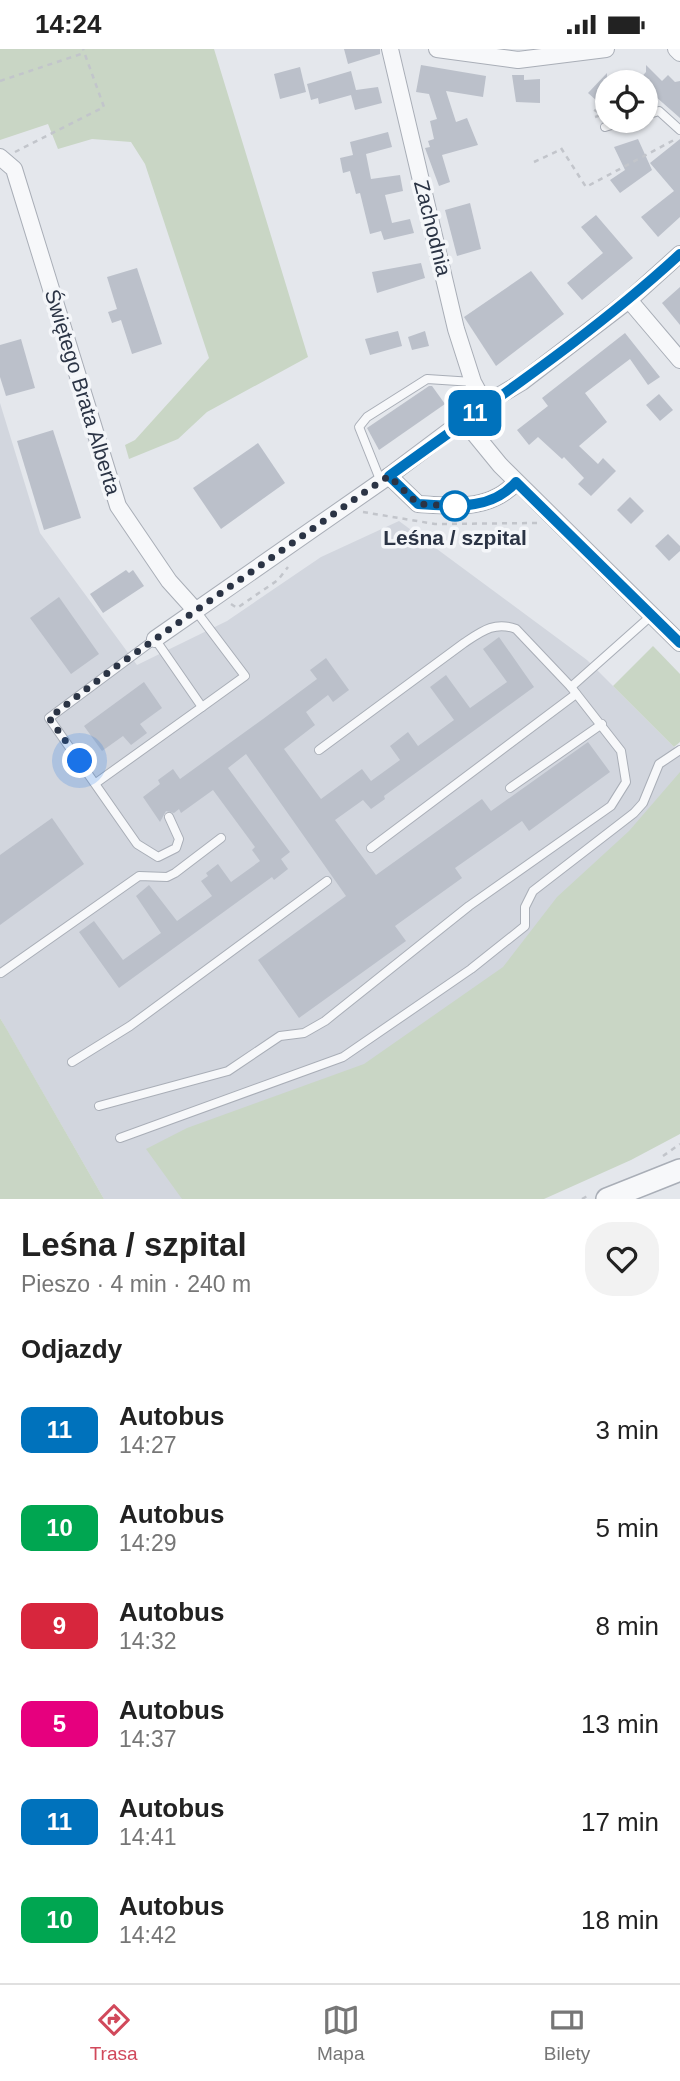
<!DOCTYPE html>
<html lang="pl">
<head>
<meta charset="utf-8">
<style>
  body { margin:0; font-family:Arial,sans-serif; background:#f2f2f2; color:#222; height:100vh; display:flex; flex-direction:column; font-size:26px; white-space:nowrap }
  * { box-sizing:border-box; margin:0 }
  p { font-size:23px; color:#767676 }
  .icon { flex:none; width:38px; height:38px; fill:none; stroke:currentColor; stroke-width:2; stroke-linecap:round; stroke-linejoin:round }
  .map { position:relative; height:1150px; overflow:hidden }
  .side { display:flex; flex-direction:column; background:#fff; flex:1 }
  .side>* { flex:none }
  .badge { padding:0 14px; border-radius:10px; font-size:24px; line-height:46px }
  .fabs { position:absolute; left:595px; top:21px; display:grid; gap:14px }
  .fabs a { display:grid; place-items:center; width:63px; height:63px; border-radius:50%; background:#fff; box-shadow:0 2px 5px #0004; font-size:35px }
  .you { position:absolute; width:35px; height:35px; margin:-18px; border:5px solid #fff; border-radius:50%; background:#1a73e8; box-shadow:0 0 0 10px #1a73e833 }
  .map>.badge { position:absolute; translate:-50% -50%; box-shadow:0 0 0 4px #fff }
  h2 { padding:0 21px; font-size:26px; line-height:63px }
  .round { display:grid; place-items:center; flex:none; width:74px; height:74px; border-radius:28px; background:#f2f2f2 }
  .head { display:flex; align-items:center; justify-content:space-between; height:119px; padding:0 21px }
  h1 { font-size:33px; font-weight:700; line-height:52px }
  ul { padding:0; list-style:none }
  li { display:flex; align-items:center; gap:21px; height:98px; padding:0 21px }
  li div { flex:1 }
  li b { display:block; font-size:26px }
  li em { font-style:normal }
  li .badge { min-width:77px; font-weight:700; text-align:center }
  .status { display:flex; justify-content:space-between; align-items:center; height:49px; padding:0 35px; background:#fff; direction:ltr }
  .status svg { height:19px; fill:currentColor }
  .tabs { display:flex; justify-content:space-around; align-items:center; height:98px; border-top:2px solid #e0e0e0; background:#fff; font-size:19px; color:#767676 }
  .tabs a { display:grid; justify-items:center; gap:4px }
  .tabs .on { color:#d1495b }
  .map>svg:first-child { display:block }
  .built { fill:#d2d6de }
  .green { fill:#c9d6c5 }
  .building { fill:#bbc0ca }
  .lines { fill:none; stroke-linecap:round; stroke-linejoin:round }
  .service-casing { stroke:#a9aeb7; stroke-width:10 }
  .minor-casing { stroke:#a9aeb7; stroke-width:18 }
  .tertiary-casing { stroke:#a9aeb7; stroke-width:24 }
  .path { stroke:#c2c5cb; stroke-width:2.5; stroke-dasharray:5 5; stroke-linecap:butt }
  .service { stroke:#f7f8fa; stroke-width:8 }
  .minor { stroke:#f7f8fa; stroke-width:16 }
  .tertiary { stroke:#f7f8fa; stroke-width:21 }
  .line-casing { stroke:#fff; stroke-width:16 }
  .line { stroke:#0072bc; stroke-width:10 }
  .walk { stroke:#2b3445; stroke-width:7; stroke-dasharray:0 12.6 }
  .stop-dot { fill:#fff; stroke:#0072bc; stroke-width:3.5 }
  .labels { text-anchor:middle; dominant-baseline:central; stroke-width:7; stroke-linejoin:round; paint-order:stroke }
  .street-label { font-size:21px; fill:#2b3445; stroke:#f4f6f9 }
  .stop-label { font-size:21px; font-weight:bold; fill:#2b3445; stroke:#f4f6f9 }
</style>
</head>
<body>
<div class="status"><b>14:24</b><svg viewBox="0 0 49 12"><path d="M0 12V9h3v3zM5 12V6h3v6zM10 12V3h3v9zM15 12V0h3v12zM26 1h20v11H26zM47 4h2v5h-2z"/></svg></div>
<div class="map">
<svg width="680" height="1150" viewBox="0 0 680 1150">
  <rect width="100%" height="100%" fill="#e4e7ec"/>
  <!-- built -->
  <path class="built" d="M0 354 40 484 137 616 227 572 321 508 399 472 587 611 680 704V908L362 1150H104L0 969Z"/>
  <!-- green -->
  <g class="green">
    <path d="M0 0H214L308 308 207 363 178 390 129 410 125 396 135 391 209 309 145 115 131 93 92 90 58 100 48 75 0 91Z"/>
    <path d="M653 597 680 625V693L674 698 613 637Z"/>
    <path d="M680 723V1085L631 1111 544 1150H182L146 1100 187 1079 364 1015 503 918 557 848 629 782Z"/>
    <path d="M0 969 6 979 104 1150H0Z"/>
  </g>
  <!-- building -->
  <g class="building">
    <path d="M344 0H380V5L348 15Z"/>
    <path d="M421 16 486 27 483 48 446 42 456 73 467 69 478 96 442 106 450 133 439 137 425 99 430 98 428 92 434 90 430 72 437 70 429 45 416 43Z"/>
    <path d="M646 16 662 32 668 26 675 33 680 32V69L655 47 646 58V33H637L646 23Z"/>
    <path d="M300 18 306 43 280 50 274 25Z"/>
    <path d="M351 22 356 41 378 38 382 54 355 61 351 46 319 55 318 49 311 51 307 35Z"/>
    <path d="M607 24V61L588 44Z"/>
    <path d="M512 26H524V31L540 30V54L516 53Z"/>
    <path d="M388 83 392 98 366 105 371 130 400 126 403 142 385 146 392 174 410 170 414 184 384 191 381 182 370 185 360 144 356 145 350 122 343 124 340 109 353 106 350 93Z"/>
    <path d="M638 90 652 121 620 144 610 131 625 121 614 98Z"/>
    <path d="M680 90V168L658 188 641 168 674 142 650 114Z"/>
    <path d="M470 154 481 200 457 207 445 161Z"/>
    <path d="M596 166 633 209 582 251 567 234 603 204 581 178Z"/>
    <path d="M421 214 425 229 377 244 372 223Z"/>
    <path d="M137 219 162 295 132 305 121 271 112 274 108 263 117 260 107 228Z"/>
    <path d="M531 222 564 265 496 317 464 268Z"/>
    <path d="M680 238V276L662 254Z"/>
    <path d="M398 282 402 297 370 306 365 290Z"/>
    <path d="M425 282 429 297 412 301 408 288Z"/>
    <path d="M625 284 660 328 648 336 630 310 585 344 607 373 579 397 598 415 603 409 616 422 591 447 578 435 584 429 564 408 562 410 538 388 529 396 517 381 548 357 542 349Z"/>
    <path d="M21 290 35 339 6 347 0 328V296Z"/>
    <path d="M429 337H432L445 355 379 401 367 379Z"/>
    <path d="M659 345 673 361 660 372 646 356Z"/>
    <path d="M53 381 81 469 44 481 17 392Z"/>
    <path d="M258 394 285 434 221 480 193 439Z"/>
    <path d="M630 448 644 462 631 475 617 461Z"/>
    <path d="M668 485 680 497V502L669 512 655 497Z"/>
    <path d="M126 521 129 524 133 521 144 537 103 564 90 545Z"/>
    <path d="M59 548 99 605 71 625 30 569Z"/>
    <path d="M499 588 534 638 384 747 385 750 371 760 363 751 335 771 376 826 482 750 491 762 588 693 610 723 529 782 522 772 455 819 462 829 395 877 406 892 299 969 258 911 346 847 246 705 228 719 290 803 281 810 288 820 274 831 272 828 119 939 79 883 94 872 123 911 161 884 136 847 149 836 177 872 212 847 201 832 208 827 206 824 218 815 231 833 260 812 252 801 255 798 213 741 181 764 179 760 174 764 166 762 160 773 143 748 160 735 158 731 173 720 180 730 263 670 317 630 310 621 326 609 349 641 333 653 328 646 306 663 315 676 284 700 321 750 362 720 371 732 400 711 390 697 408 683 418 697 454 671 430 638 446 626 470 659 507 633 483 600Z"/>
    <path d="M144 633 162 659 140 675 147 684 131 696 123 687 102 702 84 677Z"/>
    <path d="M52 769 84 815 0 876V806Z"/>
  </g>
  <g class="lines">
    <defs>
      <g id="service">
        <path d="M646 66 659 62 680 81"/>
        <path d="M605 78 624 72"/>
        <path d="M381 433 359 378 367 368 427 330 473 333"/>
        <path d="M571 638 652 566"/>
        <path d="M96 734 202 658"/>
        <path d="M510 739 602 675"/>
        <path d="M169 768 179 790 176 799 158 808 137 795 49 669 155 590 202 658 245 627 196 562"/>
        <path d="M371 799 576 645"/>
        <path d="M1 924 139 827 167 828 175 824 221 789"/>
        <path d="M72 1013 130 977 327 832"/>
        <path d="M99 1057 228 1022 280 987 304 984 325 972 469 857 611 757 626 733 621 702 571 638 516 580C495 572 482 582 464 594L319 701"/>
        <path d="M120 1089 343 1008 471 920 525 877V858L533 842 634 764 643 754 659 715 680 701"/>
      </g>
      <g id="minor">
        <path d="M390 0 456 280 473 333 485 355"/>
        <path d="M437 0 518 11 606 0"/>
        <path d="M676 0 680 4"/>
        <path d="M0 108 14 120 118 457 169 532 196 562"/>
        <path d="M629 251 680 311"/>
        <path d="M464 372 500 416 680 594"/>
        <path d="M389 427 418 455C453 457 491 462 516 433"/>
        <path d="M155 590 389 427 485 355 522 333 629 251 680 205"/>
      </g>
      <path id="tertiary" d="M607 1150 680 1121"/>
    </defs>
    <!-- service casing -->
    <use href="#service" class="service-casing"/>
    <!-- minor casing -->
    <use href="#minor" class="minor-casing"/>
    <!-- tertiary casing -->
    <use href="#tertiary" class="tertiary-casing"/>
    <!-- path -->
    <g class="path">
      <path d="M0 32 84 4"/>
      <path d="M594 61 602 65"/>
      <path d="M595 68 602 66 598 57"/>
      <path d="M561 99 586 138 674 91"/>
      <path d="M15 103 104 58 83 0"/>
      <path d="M534 113 562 100"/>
      <path d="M363 463 435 475 537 474"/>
      <path d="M231 555 237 559 278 531 288 518"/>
      <path d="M663 1107 680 1095"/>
      <path d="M582 1150 589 1146"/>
    </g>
    <!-- service -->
    <use href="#service" class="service"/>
    <!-- minor -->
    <use href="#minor" class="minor"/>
    <!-- tertiary -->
    <use href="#tertiary" class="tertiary"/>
  </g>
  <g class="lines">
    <defs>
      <path id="line" d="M680 205C590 288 488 355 389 427L418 455C453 457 491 462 516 433L680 594"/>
    </defs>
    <!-- line casing -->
    <use href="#line" class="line-casing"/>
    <!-- line -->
    <use href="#line" class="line"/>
    <!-- walk -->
    <path class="walk" d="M80 712 49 669 114 619 365 443 389 427 418 455 455 457"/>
  </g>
  <!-- markers -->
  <circle class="stop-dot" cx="455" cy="457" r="14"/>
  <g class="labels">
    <!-- street labels -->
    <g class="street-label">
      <text transform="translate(433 179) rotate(76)">Zachodnia</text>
      <text transform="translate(83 343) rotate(73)">Świętego Brata Alberta</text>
    </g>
    <!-- stop labels -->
    <g class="stop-label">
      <text x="455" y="488">Leśna / szpital</text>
    </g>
  </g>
</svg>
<div class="fabs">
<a><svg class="icon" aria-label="locate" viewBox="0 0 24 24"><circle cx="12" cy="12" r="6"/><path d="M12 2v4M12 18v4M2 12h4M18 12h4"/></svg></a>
</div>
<div class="you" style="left:80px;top:712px"></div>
<b class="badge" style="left:475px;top:364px;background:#0072bc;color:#fff">11</b>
</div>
<section class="side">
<div class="head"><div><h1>Leśna / szpital</h1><p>Pieszo · 4 min · 240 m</p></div><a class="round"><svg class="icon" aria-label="heart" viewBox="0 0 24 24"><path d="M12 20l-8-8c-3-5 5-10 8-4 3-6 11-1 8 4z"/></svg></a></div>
<h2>Odjazdy</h2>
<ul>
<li><span class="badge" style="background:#0072bc;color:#fff">11</span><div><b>Autobus</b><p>14:27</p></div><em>3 min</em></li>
<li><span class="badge" style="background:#00a651;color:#fff">10</span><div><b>Autobus</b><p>14:29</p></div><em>5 min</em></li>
<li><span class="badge" style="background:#d7263d;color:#fff">9</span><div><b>Autobus</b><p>14:32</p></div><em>8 min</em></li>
<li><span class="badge" style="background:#e6007e;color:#fff">5</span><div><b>Autobus</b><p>14:37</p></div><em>13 min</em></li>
<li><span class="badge" style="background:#0072bc;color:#fff">11</span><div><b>Autobus</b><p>14:41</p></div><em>17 min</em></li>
<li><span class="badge" style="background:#00a651;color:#fff">10</span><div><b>Autobus</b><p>14:42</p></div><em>18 min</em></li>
</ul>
</section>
<nav class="tabs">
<a class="on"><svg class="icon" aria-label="directions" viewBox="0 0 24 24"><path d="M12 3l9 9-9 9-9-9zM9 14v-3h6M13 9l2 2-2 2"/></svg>Trasa</a>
<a><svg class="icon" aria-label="map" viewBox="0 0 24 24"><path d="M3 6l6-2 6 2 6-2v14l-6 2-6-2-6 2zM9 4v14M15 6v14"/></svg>Mapa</a>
<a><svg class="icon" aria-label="tickets" viewBox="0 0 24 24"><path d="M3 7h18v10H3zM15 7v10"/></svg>Bilety</a>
</nav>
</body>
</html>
